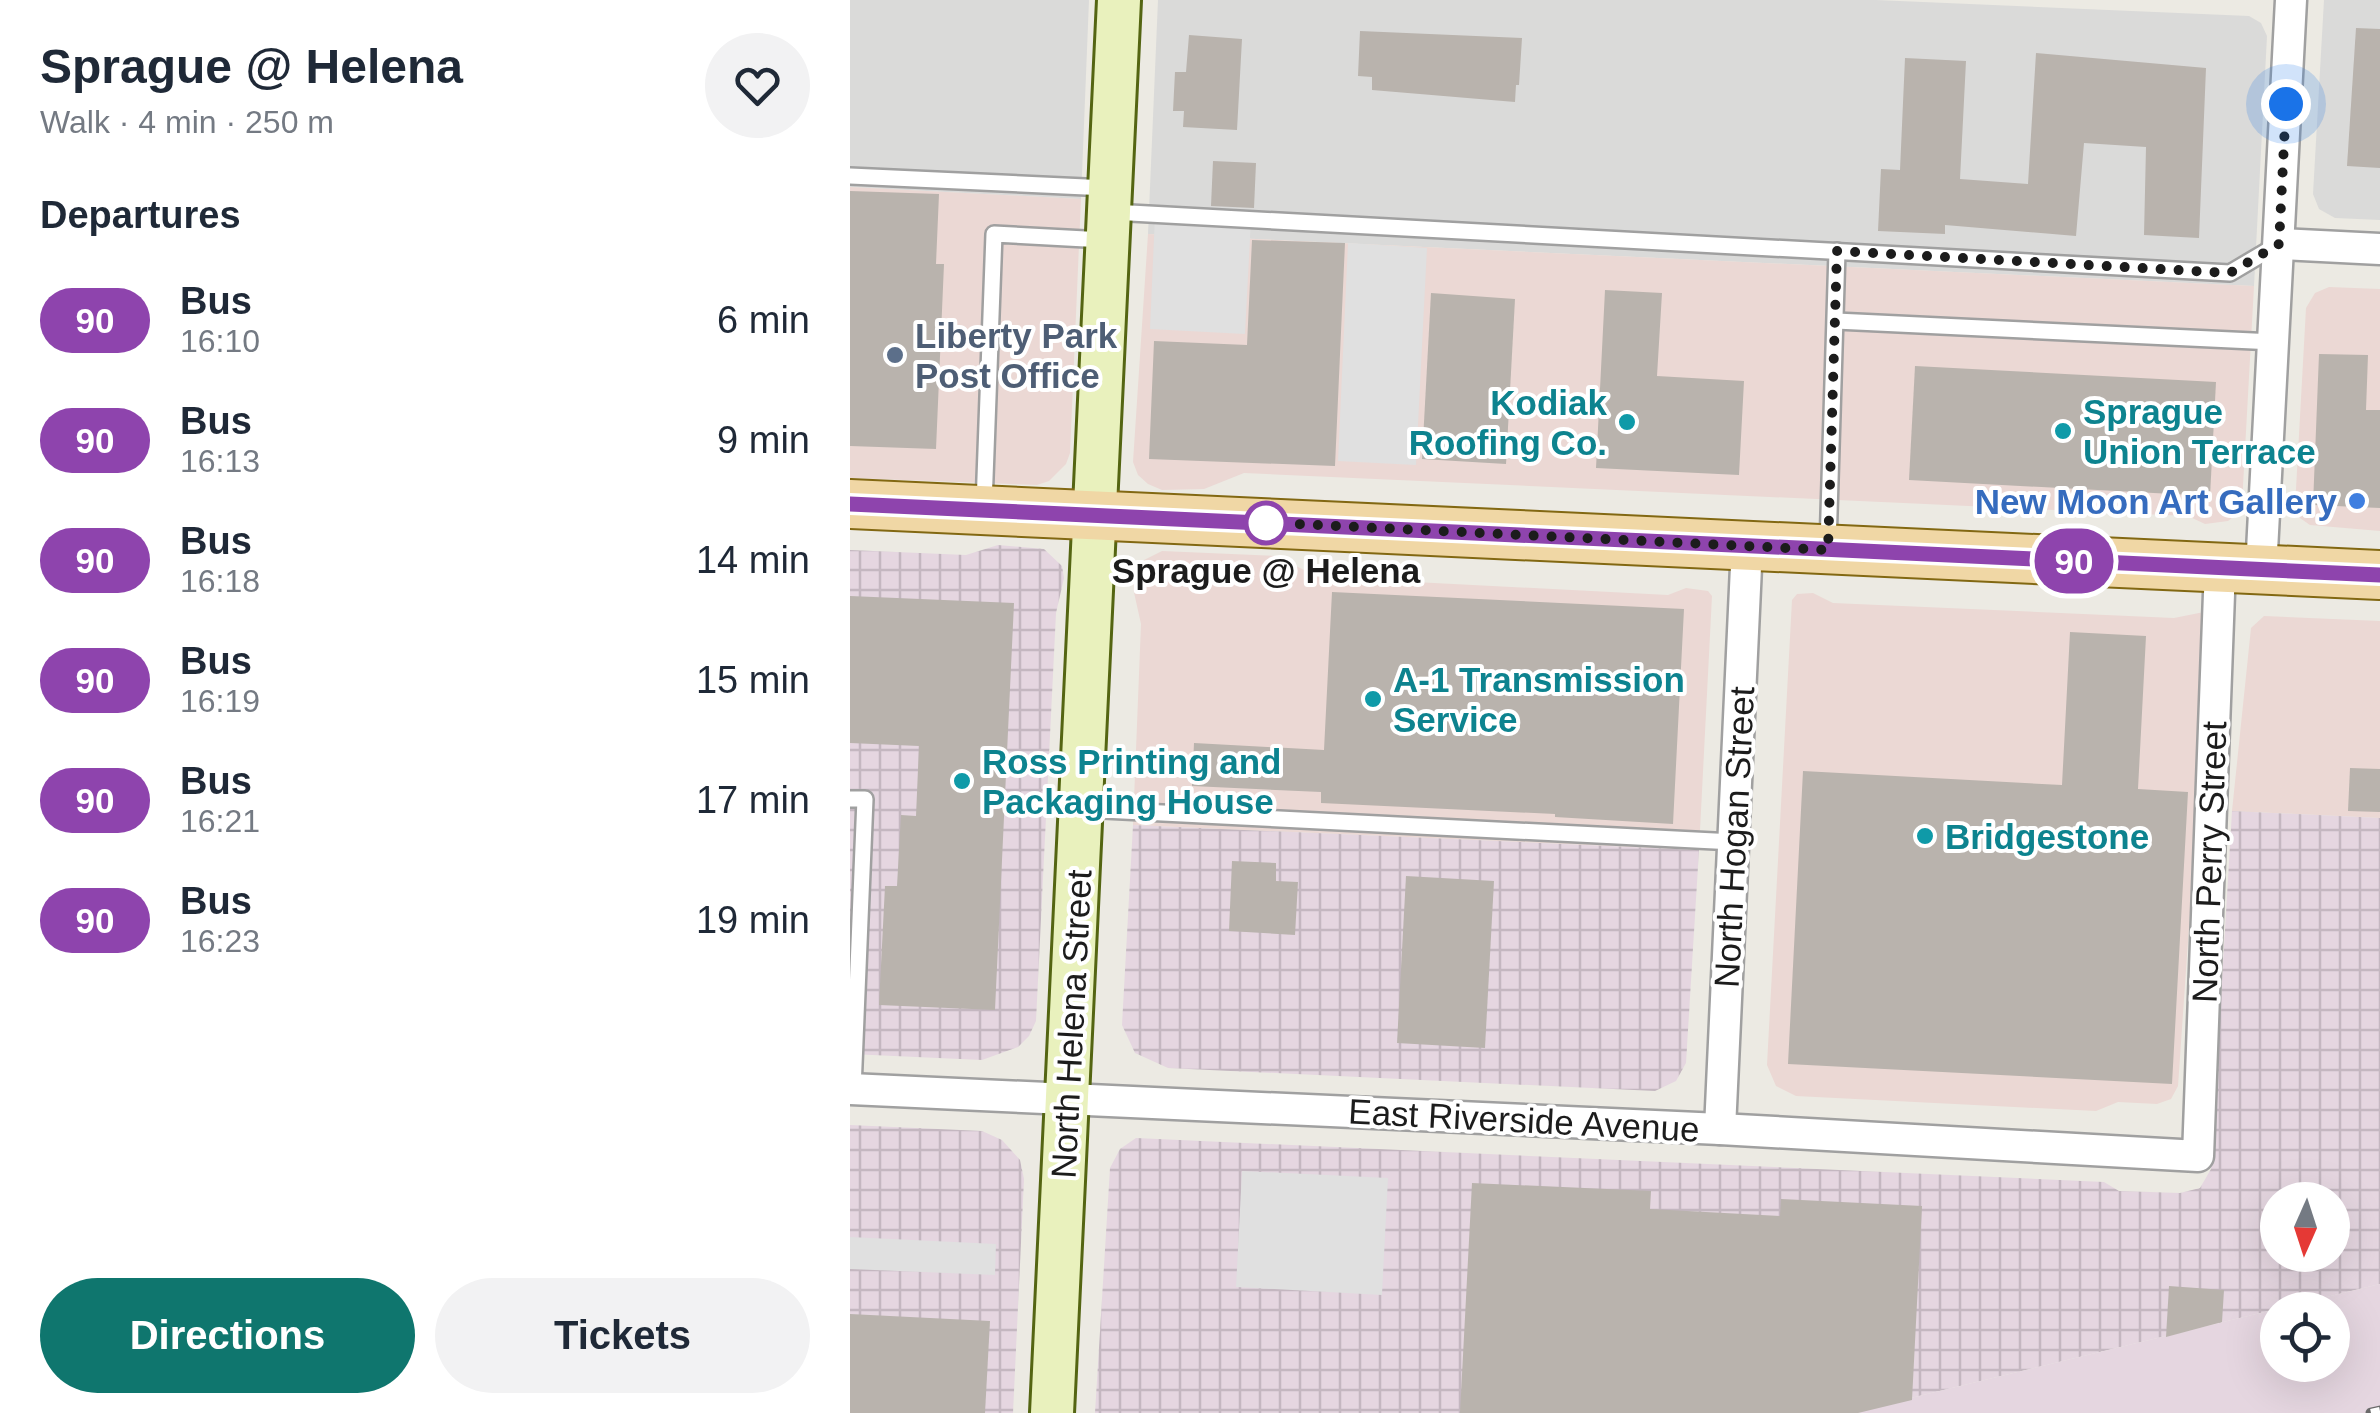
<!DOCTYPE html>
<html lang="en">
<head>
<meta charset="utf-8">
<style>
  body { margin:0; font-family:Arial,sans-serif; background:#f2f2f3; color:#1f2937; height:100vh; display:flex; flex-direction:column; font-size:38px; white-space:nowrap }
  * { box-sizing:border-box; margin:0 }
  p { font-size:32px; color:#747a83 }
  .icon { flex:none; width:55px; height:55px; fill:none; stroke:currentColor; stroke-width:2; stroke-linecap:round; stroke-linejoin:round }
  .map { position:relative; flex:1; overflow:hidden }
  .drawer { display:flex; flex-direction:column; background:#fff; width:850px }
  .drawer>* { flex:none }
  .badge { padding:0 20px; border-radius:32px; font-size:35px; line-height:65px }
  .needle { width:65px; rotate:183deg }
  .buttons { position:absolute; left:1410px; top:1182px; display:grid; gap:20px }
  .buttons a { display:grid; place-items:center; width:90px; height:90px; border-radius:50%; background:#fff; box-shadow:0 10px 40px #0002; font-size:50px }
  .you { position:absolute; width:50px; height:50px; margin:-25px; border:8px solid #fff; border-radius:50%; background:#1a73e8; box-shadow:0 0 0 15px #1a73e833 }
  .map>.badge { position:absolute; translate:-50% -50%; box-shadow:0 0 0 5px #fff }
  h2 { padding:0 40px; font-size:38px; line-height:90px }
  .round { display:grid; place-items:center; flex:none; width:105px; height:105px; border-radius:52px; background:#f2f2f3 }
  .summary { display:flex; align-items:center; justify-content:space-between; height:170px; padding:0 40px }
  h1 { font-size:48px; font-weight:700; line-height:75px }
  .primary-button { display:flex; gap:20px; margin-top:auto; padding:20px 40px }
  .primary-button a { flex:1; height:115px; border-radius:60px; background:#0f766e; color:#fff; font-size:40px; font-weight:700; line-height:115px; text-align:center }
  .primary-button a+a { background:#f2f2f3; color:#1f2937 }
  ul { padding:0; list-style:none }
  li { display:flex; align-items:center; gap:30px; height:120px; padding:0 40px }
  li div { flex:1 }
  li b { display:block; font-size:38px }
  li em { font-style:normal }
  li .badge { min-width:110px; font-weight:700; text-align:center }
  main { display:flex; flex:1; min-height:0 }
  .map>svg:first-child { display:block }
  .residential { fill:#dadad9 }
  .commercial { fill:#ebd8d4 }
  .industrial { fill:url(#industrial-grid); fill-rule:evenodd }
  .railway { fill:#e5d6e0; fill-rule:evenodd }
  .parking { fill:#e0e0e0 }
  .building { fill:#b9b3ad }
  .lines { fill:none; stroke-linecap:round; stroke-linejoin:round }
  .lane-casing { stroke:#a0a0a0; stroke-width:20 }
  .street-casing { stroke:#a0a0a0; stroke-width:35 }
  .secondary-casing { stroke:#546512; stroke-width:48 }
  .primary-casing { stroke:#826812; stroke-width:52 }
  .lane { stroke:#fff; stroke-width:15 }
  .street { stroke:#fff; stroke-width:30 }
  .secondary { stroke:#e9f1bd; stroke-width:42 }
  .primary { stroke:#f0d7a5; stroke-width:48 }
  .rail-casing { stroke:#6a6a6a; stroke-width:11 }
  .rail { stroke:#fff; stroke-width:8; stroke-dasharray:22; stroke-linecap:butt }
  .line-casing { stroke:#fff; stroke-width:22 }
  .line { stroke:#8e44ad; stroke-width:15 }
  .walk { stroke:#1c1c1c; stroke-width:10; stroke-dasharray:0 18 }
  .service-dot { fill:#5c6f8a; stroke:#fff; stroke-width:4 }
  .culture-dot { fill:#0f9aa8; stroke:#fff; stroke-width:4 }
  .shop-dot { fill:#3f7fe0; stroke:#fff; stroke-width:4 }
  .stop-dot { fill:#fff; stroke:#8e44ad; stroke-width:5 }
  .labels { text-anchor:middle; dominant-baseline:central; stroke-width:8; stroke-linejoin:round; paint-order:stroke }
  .service-label { font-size:35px; font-weight:bold; fill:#4e5e75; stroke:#fff; text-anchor:start }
  .culture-label { font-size:35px; font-weight:bold; fill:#0d838f; stroke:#fff; text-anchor:start }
  .shop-label { font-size:35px; font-weight:bold; fill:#366cbe; stroke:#fff; text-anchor:end }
  .stop-label { font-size:35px; font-weight:bold; fill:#1c1c1c; stroke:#fff }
  .street-label { font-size:35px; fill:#1c1c1c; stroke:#fff }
</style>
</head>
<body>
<main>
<section class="drawer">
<div class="summary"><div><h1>Sprague @ Helena</h1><p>Walk · 4 min · 250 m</p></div><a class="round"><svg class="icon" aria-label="heart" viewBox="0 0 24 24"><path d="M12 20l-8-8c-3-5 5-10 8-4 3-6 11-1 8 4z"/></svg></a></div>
<h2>Departures</h2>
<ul>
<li><span class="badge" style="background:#8e44ad;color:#fff">90</span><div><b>Bus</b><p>16:10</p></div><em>6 min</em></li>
<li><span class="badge" style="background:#8e44ad;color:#fff">90</span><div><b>Bus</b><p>16:13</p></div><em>9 min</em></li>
<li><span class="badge" style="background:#8e44ad;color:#fff">90</span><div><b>Bus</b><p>16:18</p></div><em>14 min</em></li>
<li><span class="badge" style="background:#8e44ad;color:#fff">90</span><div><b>Bus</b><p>16:19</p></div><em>15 min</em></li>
<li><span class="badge" style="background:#8e44ad;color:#fff">90</span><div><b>Bus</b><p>16:21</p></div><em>17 min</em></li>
<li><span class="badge" style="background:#8e44ad;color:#fff">90</span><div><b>Bus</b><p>16:23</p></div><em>19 min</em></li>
</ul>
<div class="primary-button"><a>Directions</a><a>Tickets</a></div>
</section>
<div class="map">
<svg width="1530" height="1413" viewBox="0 0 1530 1413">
  <defs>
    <pattern id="industrial-grid" width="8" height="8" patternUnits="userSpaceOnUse" patternTransform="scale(2.5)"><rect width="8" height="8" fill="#e5d6e0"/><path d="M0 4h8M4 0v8" fill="none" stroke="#c4b7c0"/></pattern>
  </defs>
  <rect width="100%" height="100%" fill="#eceae3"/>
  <!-- residential -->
  <g class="residential">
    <path d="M0 0H239L231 199 0 187Z"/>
    <path d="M308 0H1026L1399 16 1411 23 1417 36 1404 286 298 234Z"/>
    <path d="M1474 0H1530V220L1485 218 1469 209 1463 194Z"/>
  </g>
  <!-- commercial -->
  <g class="commercial">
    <path d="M0 187 231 199 220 453 216 464 199 481 187 485 0 478Z"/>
    <path d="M298 234 1404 286 1392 504 1387 514 1378 521 1355 524 1338 516 394 473 354 489 312 490 298 484 288 475 283 462Z"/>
    <path d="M1479 287 1530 289V531L1460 525 1450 518 1445 507 1456 308 1465 293Z"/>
    <path d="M312 551 426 556 468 577 818 595 836 588 858 591 862 596 849 850 283 825 291 624 283 588V575L292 561Z"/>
    <path d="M963 593 983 603 1324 618 1354 612 1360 623 1328 1086 1321 1099 1307 1104 1268 1102 1246 1111 946 1096 926 1086 917 1065 942 600 947 594Z"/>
    <path d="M1414 616 1530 621V818L1382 811 1401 628Z"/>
  </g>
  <!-- industrial -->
  <g class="industrial">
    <path d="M148 545 194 549 212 566 214 578 206 613 186 1021 179 1036 168 1047 132 1060 0 1054V550L116 555Z"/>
    <path d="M1382 811 1530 818V1284L999 1413H245L260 1168 270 1149 286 1138 1254 1182 1269 1191 1330 1193 1350 1188 1361 1169ZM1428 1200H1482V1255H1428Z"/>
    <path d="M283 825 849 850 836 1063 826 1081 805 1091 318 1068 285 1053 272 1025Z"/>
    <path d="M0 1125 132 1131 152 1140 170 1160 174 1179 163 1413H0Z"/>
  </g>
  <!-- railway -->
  <path class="railway" d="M1530 1284V1413H999ZM1428 1310H1482V1365H1428Z"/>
  <!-- parking -->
  <g class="parking">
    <path d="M305 214 401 220 395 334 300 329Z"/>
    <path d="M498 243 577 248 566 465 488 461Z"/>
    <path d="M392 1171 538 1178 532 1295 386 1287Z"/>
    <path d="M0 1237 146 1244 145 1275 0 1269Z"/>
  </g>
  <!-- building -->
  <g class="building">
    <path d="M1506 28 1530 29V168L1497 166Z"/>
    <path d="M510 31 672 38 669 85H666L665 102 522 90V77L508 76Z"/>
    <path d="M339 35 392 39 387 130 333 127 334 111H323L325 72H336Z"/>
    <path d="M1186 53 1356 68 1349 238 1294 235 1296 147 1234 143 1226 236 1095 225V234L1028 231 1031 169 1050 170 1055 58 1116 61 1110 179 1178 184Z"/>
    <path d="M363 161 406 163 404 208 361 206Z"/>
    <path d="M0 191 89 194 86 264H94L86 449 0 446Z"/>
    <path d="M402 240 495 243 485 466 299 459 304 341 397 345Z"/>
    <path d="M755 290 812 293 807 376 894 381 889 475 746 468Z"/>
    <path d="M581 293 665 299 656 464 572 459Z"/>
    <path d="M1469 354 1518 355 1516 410H1530V508L1463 505Z"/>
    <path d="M1065 366 1366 382 1360 496 1059 480Z"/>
    <path d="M482 592 834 609 823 824 705 817V814L471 803V792L342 786 344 743 474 750Z"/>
    <path d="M0 596 164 603 145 1010 29 1005 35 886H47L51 815 66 816 69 746 0 743Z"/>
    <path d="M1220 632 1296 636 1288 789 1338 792 1322 1084 938 1064 953 771 1212 785Z"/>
    <path d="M1500 768 1530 769V812L1498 811Z"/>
    <path d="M382 861 426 863V881L448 882 445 935 379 931Z"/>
    <path d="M556 876 644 881 635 1048 547 1043Z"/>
    <path d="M622 1183 801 1191 800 1209 930 1216 931 1199 1072 1206 1062 1400 1008 1413H610Z"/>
    <path d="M1319 1286 1374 1290 1372 1322 1316 1337Z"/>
    <path d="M0 1314 140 1321 135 1413H0Z"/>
  </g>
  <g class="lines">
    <defs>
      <g id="lane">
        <path d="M0 176 257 188"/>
        <path d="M262 212 1380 273 1429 244"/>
        <path d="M986 321 1424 342"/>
        <path d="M134 505 144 234 254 240"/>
        <path d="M978 546 987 251"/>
        <path d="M0 799H15L3 1089"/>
        <path d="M233 809 884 842"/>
      </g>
      <g id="street">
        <path d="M1429 244 1530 249"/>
        <path d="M1411 570 1441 0"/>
        <path d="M0 1089 870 1129 1348 1156 1370 567"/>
        <path d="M870 1129 897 545"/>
      </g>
      <path id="secondary" d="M202 1413 269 0"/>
      <path id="primary" d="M0 504 1530 575"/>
    </defs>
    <!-- lane casing -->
    <use href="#lane" class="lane-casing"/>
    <!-- street casing -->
    <use href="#street" class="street-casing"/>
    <!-- secondary casing -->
    <use href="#secondary" class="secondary-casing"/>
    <!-- primary casing -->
    <use href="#primary" class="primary-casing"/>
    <!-- lane -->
    <use href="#lane" class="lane"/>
    <!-- street -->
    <use href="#street" class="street"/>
    <!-- secondary -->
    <use href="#secondary" class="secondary"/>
    <!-- primary -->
    <use href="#primary" class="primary"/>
    <defs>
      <path id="rail" d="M1521 1413 1530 1411"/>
    </defs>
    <!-- rail casing -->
    <use href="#rail" class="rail-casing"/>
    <!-- rail -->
    <use href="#rail" class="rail"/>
  </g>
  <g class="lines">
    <defs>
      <path id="line" d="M0 504 1530 575"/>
    </defs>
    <!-- line casing -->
    <use href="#line" class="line-casing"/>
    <!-- line -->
    <use href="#line" class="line"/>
    <!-- walk -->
    <path class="walk" d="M416 523 406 522 978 550 987 251 1380 273 1429 244 1436 104"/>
  </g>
  <!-- markers -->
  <circle class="service-dot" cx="45" cy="355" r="10"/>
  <g class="culture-dot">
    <circle cx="777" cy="422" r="10"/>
    <circle cx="1213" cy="431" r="10"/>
    <circle cx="523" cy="699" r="10"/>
    <circle cx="112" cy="781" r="10"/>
    <circle cx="1075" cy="836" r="10"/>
  </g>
  <circle class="shop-dot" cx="1507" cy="501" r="10"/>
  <circle class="stop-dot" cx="416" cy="523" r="20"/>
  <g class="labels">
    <!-- service labels -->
    <g class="service-label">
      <text x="65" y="335">Liberty Park<tspan x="65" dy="40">Post Office</tspan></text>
    </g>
    <!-- culture labels -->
    <g class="culture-label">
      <text x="757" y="402" text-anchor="end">Kodiak<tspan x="757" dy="40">Roofing Co.</tspan></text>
      <text x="1233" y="411">Sprague<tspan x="1233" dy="40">Union Terrace</tspan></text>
      <text x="543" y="679">A-1 Transmission<tspan x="543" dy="40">Service</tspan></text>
      <text x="132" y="761">Ross Printing and<tspan x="132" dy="40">Packaging House</tspan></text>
      <text x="1095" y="836">Bridgestone</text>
    </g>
    <!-- shop labels -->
    <g class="shop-label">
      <text x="1487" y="501">New Moon Art Gallery</text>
    </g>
    <!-- stop labels -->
    <g class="stop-label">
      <text x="416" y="570">Sprague @ Helena</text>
    </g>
    <!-- street labels -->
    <g class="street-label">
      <text transform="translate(884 837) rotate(-87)">North Hogan Street</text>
      <text transform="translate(1359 862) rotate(-88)">North Perry Street</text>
      <text transform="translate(221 1024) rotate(-87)">North Helena Street</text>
      <text transform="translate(674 1120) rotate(3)">East Riverside Avenue</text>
    </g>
  </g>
</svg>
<div class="buttons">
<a><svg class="needle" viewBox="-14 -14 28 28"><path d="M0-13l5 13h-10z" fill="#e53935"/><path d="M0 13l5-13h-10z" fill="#747a83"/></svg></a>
<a><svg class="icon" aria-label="locate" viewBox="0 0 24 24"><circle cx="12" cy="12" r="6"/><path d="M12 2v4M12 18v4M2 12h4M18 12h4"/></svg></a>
</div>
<div class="you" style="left:1436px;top:104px"></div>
<b class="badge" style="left:1224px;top:561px;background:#8e44ad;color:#fff">90</b>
</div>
</main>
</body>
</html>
